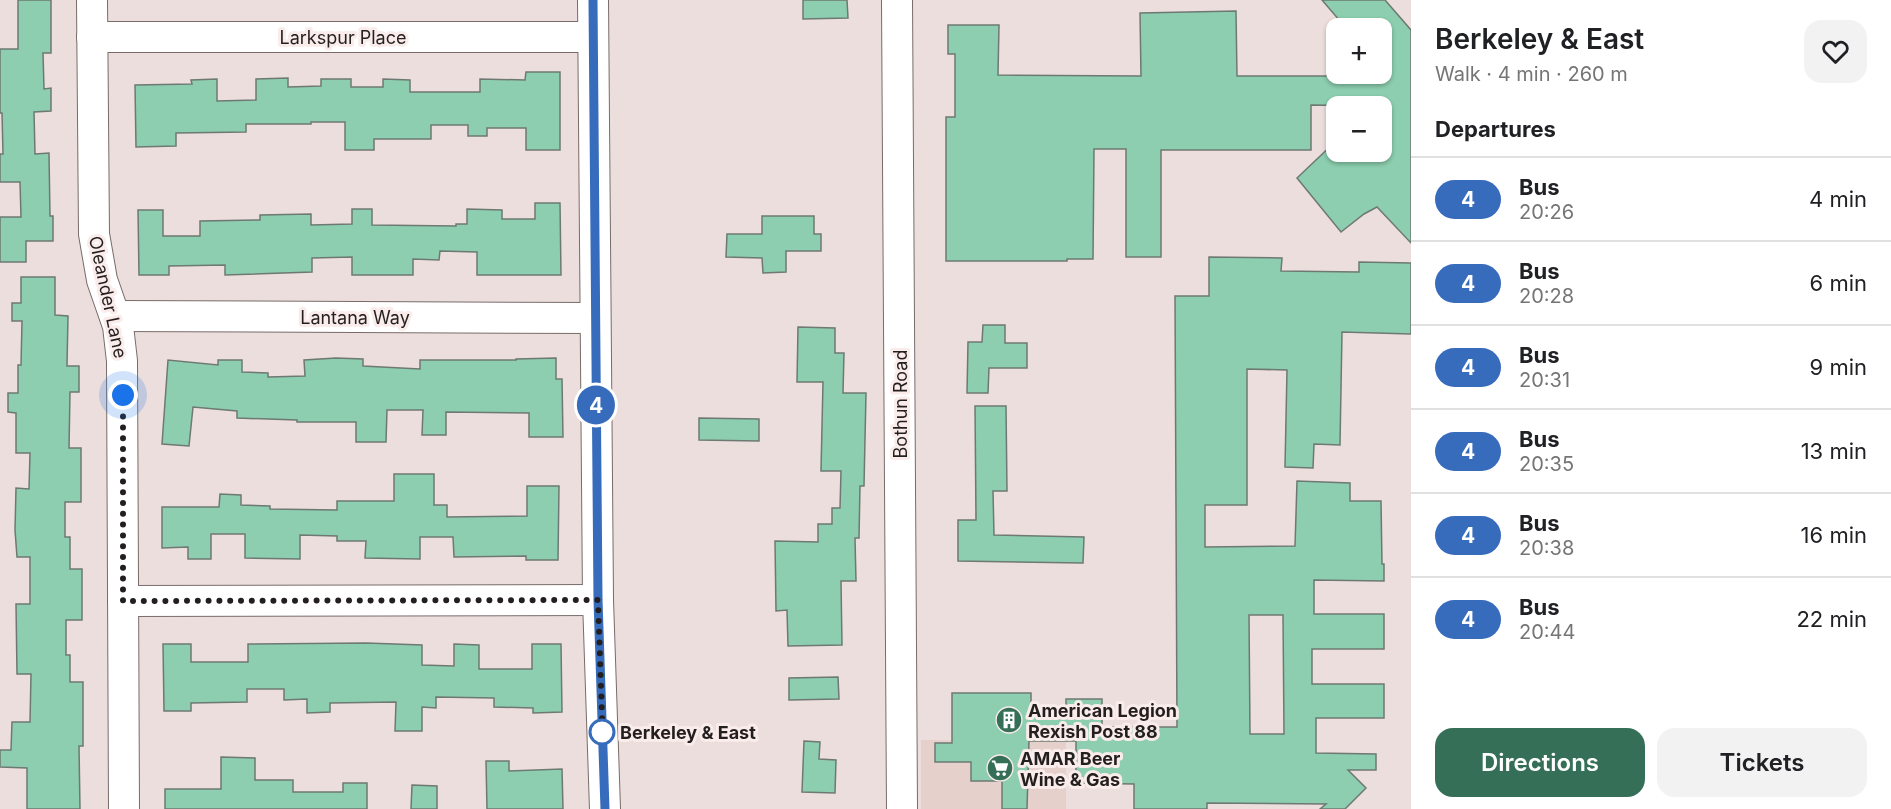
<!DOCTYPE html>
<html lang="en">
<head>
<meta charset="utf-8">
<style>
  body { margin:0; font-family:Inter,sans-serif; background:#f2f2f2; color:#202124; height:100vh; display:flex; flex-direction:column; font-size:22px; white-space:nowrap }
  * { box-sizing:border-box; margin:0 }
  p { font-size:20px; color:#757577 }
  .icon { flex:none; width:33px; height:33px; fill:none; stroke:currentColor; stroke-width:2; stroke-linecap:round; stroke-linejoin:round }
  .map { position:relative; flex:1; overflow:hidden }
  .details { display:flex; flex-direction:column; background:#fff; width:480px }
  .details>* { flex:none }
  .badge { padding:0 12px; border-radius:20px; font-size:21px; line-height:39px }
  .buttons { position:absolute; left:1326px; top:18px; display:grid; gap:12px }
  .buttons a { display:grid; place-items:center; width:66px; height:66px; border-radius:12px; background:#fff; box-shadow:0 2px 4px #0004; font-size:30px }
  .you { position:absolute; width:30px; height:30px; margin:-15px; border:4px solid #fff; border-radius:50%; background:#1a73e8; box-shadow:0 0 0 9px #1a73e833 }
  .map>.badge { position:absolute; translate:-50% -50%; box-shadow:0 0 0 3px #fff }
  h2 { padding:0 24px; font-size:22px; line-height:54px }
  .round { display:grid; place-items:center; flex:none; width:63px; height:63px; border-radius:18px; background:#f2f2f2 }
  .head { display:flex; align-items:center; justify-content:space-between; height:102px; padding:0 24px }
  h1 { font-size:28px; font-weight:600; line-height:45px }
  .primary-button { display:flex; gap:12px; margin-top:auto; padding:12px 24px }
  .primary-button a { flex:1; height:69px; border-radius:18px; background:#366f57; color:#fff; font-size:24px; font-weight:600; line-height:69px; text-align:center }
  .primary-button a+a { background:#f2f2f2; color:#202124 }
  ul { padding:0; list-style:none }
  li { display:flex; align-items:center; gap:18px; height:84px; padding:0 24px; border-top:2px solid #e0e0e0 }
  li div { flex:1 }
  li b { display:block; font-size:22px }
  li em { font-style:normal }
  li .badge { min-width:66px; font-weight:700; text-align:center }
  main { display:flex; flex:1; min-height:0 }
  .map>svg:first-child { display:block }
  .built { fill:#e6d0cc }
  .building { fill:#8cceaf; stroke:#6e7973; stroke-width:1.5; fill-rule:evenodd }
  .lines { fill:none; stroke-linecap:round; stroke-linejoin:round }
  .minor-casing { stroke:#786c6a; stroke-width:32 }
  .minor { stroke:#fff; stroke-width:30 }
  .line-casing { stroke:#fff; stroke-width:14 }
  .line { stroke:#376bbb; stroke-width:9 }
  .walk { stroke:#241f1f; stroke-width:6; stroke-dasharray:0 10.8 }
  .stop-dot { fill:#fff; stroke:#376bbb; stroke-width:3 }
  .labels { text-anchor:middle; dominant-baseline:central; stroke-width:6; stroke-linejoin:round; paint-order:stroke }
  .street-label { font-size:18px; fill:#241f1f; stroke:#f9ecea }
  .poi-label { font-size:18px; font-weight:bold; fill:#241f1f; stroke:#f9ecea; text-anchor:start }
  .stop-label { font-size:18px; font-weight:bold; fill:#241f1f; stroke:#f9ecea; text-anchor:start }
</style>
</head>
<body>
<main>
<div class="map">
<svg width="1411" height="809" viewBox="0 0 1411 809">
  <rect width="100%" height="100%" fill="#ecdedc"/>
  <!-- built -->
  <path class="built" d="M921 740 1066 741V809H921Z"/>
  <!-- building -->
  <g class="building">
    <path d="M18 0H51V53H43L44 89 51 88V111L34 112 35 154 49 153 50 216H53V241H26V262H0V217H21L20 182H0V154H3L2 113H0V49H18Z"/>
    <path d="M803 0H847L848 18 803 19Z"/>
    <path d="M1322 0H1385L1411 30V243L1377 207 1364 214 1341 232 1297 178 1336 141V152H1382V106L1311 105V150H1161V257H1126V149H1094L1093 259H1067V261H946V117H955V54H948V25H999L998 75 1141 76 1140 13 1236 11 1237 76H1382V28H1346Z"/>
    <path d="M526 72H560V150H526V128H487V136H468V125H431V139H374V150H345V122H311V124H246V132L176 133V146L136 147 135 85 192 84 191 80 217 79V101L256 100V79L288 78V87L321 86V79H351V87H383V79L410 80V92H480V79L525 80Z"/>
    <path d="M535 203H560L561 275H477V252L440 251 439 260 413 259V275H352V257L312 258V272L225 275V265L169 266V275H139L138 210H163V236H200V221L260 220V215L311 214V225L352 224V209H372V225L456 226V224H467V209L502 210V219H535Z"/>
    <path d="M762 216H814V234H821V251H786V272L763 273 762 258 726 257 727 234H762Z"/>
    <path d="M1209 257 1282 258 1281 271 1359 272V262L1411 263V334L1342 332 1340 445 1314 444 1313 468 1285 467 1287 370 1247 369V505H1205V547L1295 546 1297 481 1350 483V501H1381L1382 564H1384V581L1314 580V614H1384V649H1312V684H1384V718H1316V753L1376 754V770H1348L1366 788 1345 809H1320L1326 804 1207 803V809H1134V784L1076 783V741H1029L1027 809H1002V781H971V762H935V743H952V693H1031V716H1066V699H1102V727H1177L1175 296H1209ZM1249 615H1283L1284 734H1250Z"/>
    <path d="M21 277H55V315L68 316 67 366H79V392H70L69 448H81V502H65V537H70V569H82V620H66V655H70V682H83V746H79L80 809H27V768L0 767V750H11L12 722H30L31 674H17L16 604H30V557H17L15 530 16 488 29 489 30 453H16V413L8 412V393H18V365H21L22 321H12V303H21Z"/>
    <path d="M983 325H1005V343H1027V368H989L988 393H967L968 342H982Z"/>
    <path d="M798 327 835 328V353H844L843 393H866L864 486H860L859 538H855L856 581H841L842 645 788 646 787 610 776 611 775 541 818 542V524H832V508H840L841 471H821L823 382H797Z"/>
    <path d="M336 358 363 359V366L420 369V360H516V359L556 358V379H562L563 437H529V413L446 412V435H422L423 410H387L386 442H356V422H297V420L237 418V411L193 407 189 446 162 444 168 360 218 365V360H242V372L268 373V377L305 376 304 360Z"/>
    <path d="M975 406H1006L1007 491H993L994 535 1084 537 1083 563 958 561V520H976Z"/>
    <path d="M699 418 759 419V441L699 440Z"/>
    <path d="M394 474H434V505H447V517L527 516V486H559L558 560H526V556L454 557 453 537H420V559L365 558 366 541H337V536L300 535V559L245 558V534H211V559H188V547L162 548V507H219L220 494 241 495V505L270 506V509L337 510V501H394Z"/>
    <path d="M366 643 422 645V665L454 666V644L479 645V669H532V644H561L562 712 533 713V708L494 707V698L436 697V708L422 707V731H395L396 702 330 703V712L307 713V699L284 700V689H247V702L191 703V711H164L163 644H191V662H248V644Z"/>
    <path d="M838 677 839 699 789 700V678Z"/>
    <path d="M804 741 820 742 819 759 836 760 835 793 802 792Z"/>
    <path d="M221 757 255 758V780H293V792H343V783H367V809H165V789H221Z"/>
    <path d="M486 761H509V771L562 769 563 809H487Z"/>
    <path d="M412 785 437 786V809H411Z"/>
  </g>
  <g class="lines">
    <defs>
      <g id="minor">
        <path d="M92 0 94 234 102 280 118 326 122 361 124 809"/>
        <path d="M593 0 598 600 605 809"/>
        <path d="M897 0 902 809"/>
        <path d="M92 37H593"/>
        <path d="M115 316 595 318"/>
        <path d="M123 601 598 600"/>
      </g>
    </defs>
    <!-- minor casing -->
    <use href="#minor" class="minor-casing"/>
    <!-- minor -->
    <use href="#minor" class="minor"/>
  </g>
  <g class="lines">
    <defs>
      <path id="line" d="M593 0 598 600 605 809"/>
    </defs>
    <!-- line casing -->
    <use href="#line" class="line-casing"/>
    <!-- line -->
    <use href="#line" class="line"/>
    <!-- walk -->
    <path class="walk" d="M123 395V601L598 600 603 744 602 732"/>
  </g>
  <!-- icons -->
  <defs>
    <symbol id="building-disc" viewBox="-11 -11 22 22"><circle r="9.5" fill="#366f57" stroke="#f9ecea"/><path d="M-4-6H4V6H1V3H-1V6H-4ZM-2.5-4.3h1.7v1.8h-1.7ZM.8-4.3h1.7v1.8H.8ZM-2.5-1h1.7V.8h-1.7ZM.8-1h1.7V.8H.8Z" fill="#fff"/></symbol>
    <symbol id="supermarket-disc" viewBox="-11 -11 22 22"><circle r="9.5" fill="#366f57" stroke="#f9ecea"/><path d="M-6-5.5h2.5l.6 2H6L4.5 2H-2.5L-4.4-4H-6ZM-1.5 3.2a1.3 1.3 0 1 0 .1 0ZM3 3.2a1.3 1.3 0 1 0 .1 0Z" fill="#fff"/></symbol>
  </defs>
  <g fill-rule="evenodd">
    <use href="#building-disc" x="994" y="705" width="30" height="30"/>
    <use href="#supermarket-disc" x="985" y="753" width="30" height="30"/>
  </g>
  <!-- markers -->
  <circle class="stop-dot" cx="602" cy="732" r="12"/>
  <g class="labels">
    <!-- street labels -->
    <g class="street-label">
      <text x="343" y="37">Larkspur Place</text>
      <text transform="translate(108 297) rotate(78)">Oleander Lane</text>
      <text x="355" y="317">Lantana Way</text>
      <text transform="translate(900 404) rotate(-90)">Bothun Road</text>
    </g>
    <!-- poi labels -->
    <g class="poi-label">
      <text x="1028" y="710">American Legion<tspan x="1028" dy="21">Rexish Post 88</tspan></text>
      <text x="1020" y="758">AMAR Beer<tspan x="1020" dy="21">Wine &amp; Gas</tspan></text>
    </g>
    <!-- stop labels -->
    <g class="stop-label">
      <text x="620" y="732">Berkeley &amp; East</text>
    </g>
  </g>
</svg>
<div class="buttons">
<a>+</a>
<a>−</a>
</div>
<div class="you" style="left:123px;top:395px"></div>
<b class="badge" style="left:596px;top:405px;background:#376bbb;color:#fff">4</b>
</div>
<section class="details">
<div class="head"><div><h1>Berkeley &amp; East</h1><p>Walk · 4 min · 260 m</p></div><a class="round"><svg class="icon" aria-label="heart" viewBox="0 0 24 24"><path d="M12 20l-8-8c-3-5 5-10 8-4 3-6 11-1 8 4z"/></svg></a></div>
<h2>Departures</h2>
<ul>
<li><span class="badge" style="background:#376bbb;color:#fff">4</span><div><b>Bus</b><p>20:26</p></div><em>4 min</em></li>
<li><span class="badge" style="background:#376bbb;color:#fff">4</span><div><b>Bus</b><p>20:28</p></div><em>6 min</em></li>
<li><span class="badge" style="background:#376bbb;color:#fff">4</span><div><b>Bus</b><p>20:31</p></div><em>9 min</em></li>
<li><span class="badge" style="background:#376bbb;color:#fff">4</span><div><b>Bus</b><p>20:35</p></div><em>13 min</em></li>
<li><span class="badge" style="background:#376bbb;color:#fff">4</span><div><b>Bus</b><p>20:38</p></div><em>16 min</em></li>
<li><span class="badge" style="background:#376bbb;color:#fff">4</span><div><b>Bus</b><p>20:44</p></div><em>22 min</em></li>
</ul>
<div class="primary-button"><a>Directions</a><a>Tickets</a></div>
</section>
</main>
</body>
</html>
